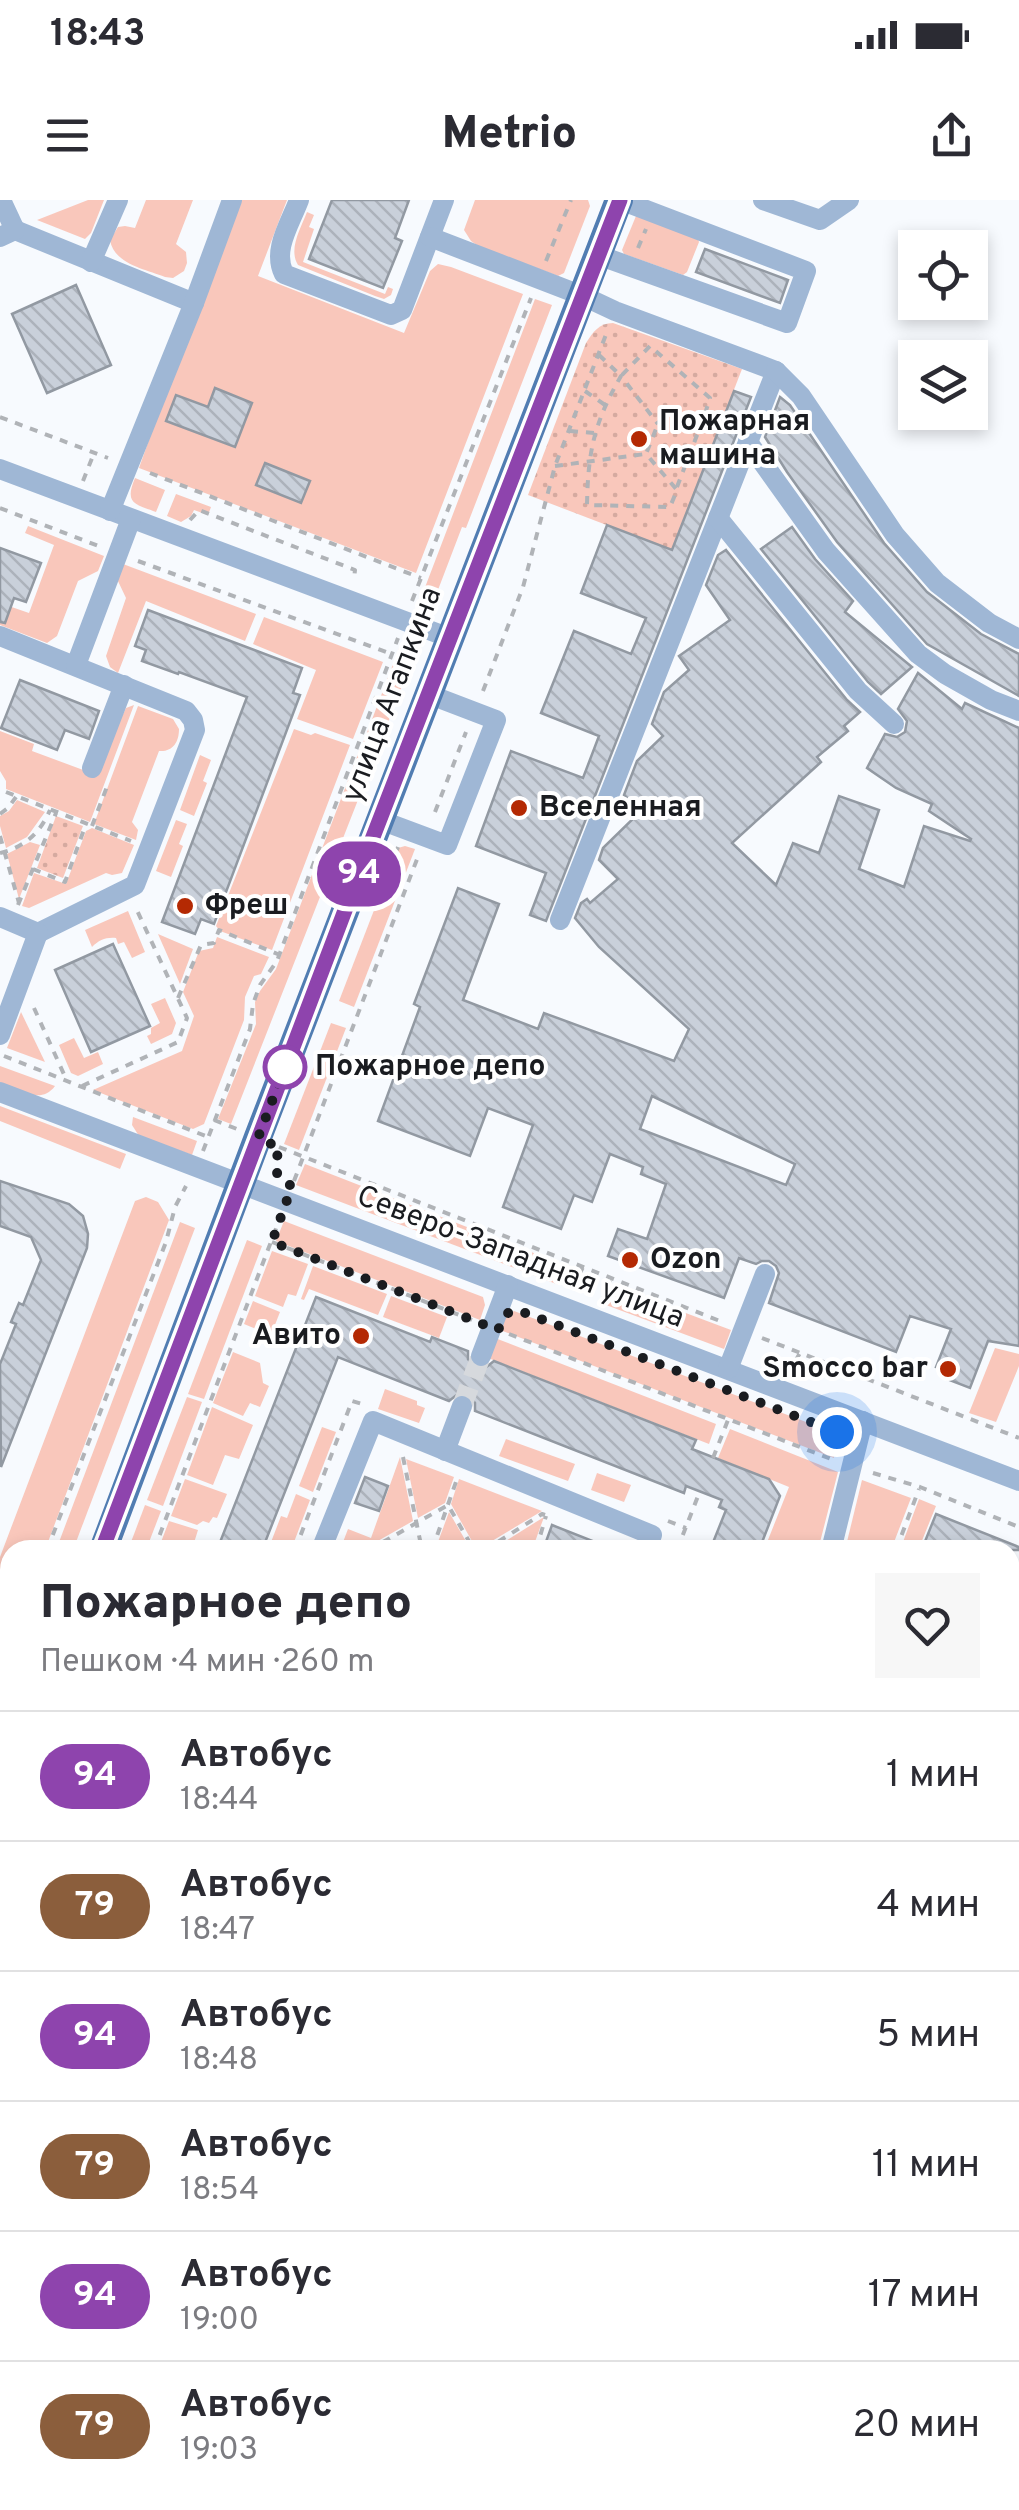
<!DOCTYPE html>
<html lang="ru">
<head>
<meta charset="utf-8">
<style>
  body { margin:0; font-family:Overpass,sans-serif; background:#f7f7f7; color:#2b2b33; height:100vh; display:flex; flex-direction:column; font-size:38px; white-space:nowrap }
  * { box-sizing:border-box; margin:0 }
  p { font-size:32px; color:#7c7c81 }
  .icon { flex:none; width:55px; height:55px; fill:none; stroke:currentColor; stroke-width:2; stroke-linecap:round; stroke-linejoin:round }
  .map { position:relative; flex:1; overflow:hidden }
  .sheet { position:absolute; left:0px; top:1340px; width:1020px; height:970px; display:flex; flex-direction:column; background:#fff; border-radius:30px 30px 0 0; box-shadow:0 5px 15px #0003 }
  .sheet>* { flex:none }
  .badge { padding:0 20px; border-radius:32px; font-size:35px; line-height:65px }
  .controls { position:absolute; left:898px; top:30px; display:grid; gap:20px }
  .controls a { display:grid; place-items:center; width:90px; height:90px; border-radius:0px; background:#fff; box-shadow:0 5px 15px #0003; font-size:50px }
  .you { position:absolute; width:50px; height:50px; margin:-25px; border:8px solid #fff; border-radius:50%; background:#1a73e8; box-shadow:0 0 0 15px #1a73e833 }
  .map>.badge { position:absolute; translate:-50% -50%; box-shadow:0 0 0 5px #fff }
  .round { display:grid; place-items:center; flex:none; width:105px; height:105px; border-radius:0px; background:#f7f7f7 }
  .summary { display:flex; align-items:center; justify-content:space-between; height:170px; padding:0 40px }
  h1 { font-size:48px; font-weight:800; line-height:75px }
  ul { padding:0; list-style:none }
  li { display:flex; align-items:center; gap:30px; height:130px; padding:0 40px; border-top:2px solid #e1e1e2 }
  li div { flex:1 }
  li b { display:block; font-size:38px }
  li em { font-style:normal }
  li .badge { min-width:110px; font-weight:700; text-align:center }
  .status { display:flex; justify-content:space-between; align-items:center; height:70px; padding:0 50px; background:#fff; direction:ltr }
  .status svg { height:28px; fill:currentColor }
  header { display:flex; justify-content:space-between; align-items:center; height:130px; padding:0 40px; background:#fff; font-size:45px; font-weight:800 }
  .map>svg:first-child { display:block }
  .green { fill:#f9c7bb; fill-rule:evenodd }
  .park { fill:url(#park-dots) }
  .building { fill:url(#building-back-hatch); stroke:#9299a2; stroke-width:2.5; fill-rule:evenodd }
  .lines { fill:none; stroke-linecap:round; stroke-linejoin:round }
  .minor-tunnel { stroke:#d6d9dd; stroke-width:20; stroke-dasharray:20 10; stroke-linecap:butt }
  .path { stroke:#b0b3b7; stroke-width:4; stroke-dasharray:8 8; stroke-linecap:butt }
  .minor { stroke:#9fb7d5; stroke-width:20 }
  .major { stroke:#517db2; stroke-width:28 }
  .line-casing { stroke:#fff; stroke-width:22 }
  .line { stroke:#8e44ad; stroke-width:15 }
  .walk { stroke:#1a1c20; stroke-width:10; stroke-dasharray:0 18 }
  .poi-dot { fill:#b42903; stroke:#fff; stroke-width:4 }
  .stop-dot { fill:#fff; stroke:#8e44ad; stroke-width:5 }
  .labels { text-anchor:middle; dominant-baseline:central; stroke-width:8; stroke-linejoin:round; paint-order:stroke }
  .poi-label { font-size:30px; font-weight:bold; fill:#1a1c20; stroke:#fff; text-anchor:start }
  .street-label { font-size:30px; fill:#1a1c20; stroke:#fff }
  .stop-label { font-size:30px; font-weight:bold; fill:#1a1c20; stroke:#fff; text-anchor:start }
</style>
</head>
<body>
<div class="status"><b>18:43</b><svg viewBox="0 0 49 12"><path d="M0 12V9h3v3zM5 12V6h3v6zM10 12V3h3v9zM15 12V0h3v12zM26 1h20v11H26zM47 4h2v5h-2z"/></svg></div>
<header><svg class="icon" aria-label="menu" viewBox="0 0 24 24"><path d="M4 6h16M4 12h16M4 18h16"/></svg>Metrio<svg class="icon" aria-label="share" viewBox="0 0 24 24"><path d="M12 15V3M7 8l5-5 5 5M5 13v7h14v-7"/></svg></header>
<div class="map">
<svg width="1019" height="2310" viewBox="0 0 1019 2310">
  <defs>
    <pattern id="park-dots" width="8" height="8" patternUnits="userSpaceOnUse" patternTransform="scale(2.5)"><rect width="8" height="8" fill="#f9c7bb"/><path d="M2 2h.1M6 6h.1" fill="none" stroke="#d5aaa0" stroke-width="1.8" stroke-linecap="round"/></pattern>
    <pattern id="building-back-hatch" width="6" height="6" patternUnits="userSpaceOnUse" patternTransform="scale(2.5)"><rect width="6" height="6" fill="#c9d0da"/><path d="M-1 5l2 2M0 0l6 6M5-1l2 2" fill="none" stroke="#acb2bb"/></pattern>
  </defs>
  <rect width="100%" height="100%" fill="#f7fafe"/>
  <!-- green -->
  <g class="green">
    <path d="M88 0H104L91 33 85 39 37 20Z"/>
    <path d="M146 0H193L176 44 186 52 187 63 184 71 173 78 165 77C145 69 114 64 110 40L118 27 125 26 135 28Z"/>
    <path d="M234 0H287L258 76 404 133 430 71 438 64 451 67 523 94 416 373 139 268ZM215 189 252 203 235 247 166 221 176 195 208 207Z"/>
    <path d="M475 0H588L590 6 564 73 558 76 478 46 471 41 464 30Z"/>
    <path d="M307 12 314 15 309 27 314 29 303 62 385 94 388 87 393 89 391 95 384 99 375 96 298 65C288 49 301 28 307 12Z"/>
    <path d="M636 16 697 35 699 42 687 72 683 75 624 54 622 50Z"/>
    <path d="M535 99 552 105 466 328 462 327 433 403 416 411Z"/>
    <path d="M135 278 165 290 156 312C135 304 124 304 135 278Z"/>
    <path d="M176 294 211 307 208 315 194 310 191 316 181 322 167 316Z"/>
    <path d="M28 326 104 356 98 371 78 381 57 436 47 443 0 425V403L29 413 54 345 25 333Z"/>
    <path d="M123 364 256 414 245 441 146 401 118 473 110 467 106 456 126 398 117 379Z"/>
    <path d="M264 417 383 462 353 539 297 519 316 470 253 444Z"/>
    <path d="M400 446 408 457V470L378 549 363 543Z"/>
    <path d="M134 505 90 622 6 589V581L0 571V531L34 544 32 551 94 574 126 508Z"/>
    <path d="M138 506 173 519 179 529C179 542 173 552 159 551L132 622 138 630 136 640 94 624Z"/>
    <path d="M294 529 311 535 315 533 350 545 272 750 220 731 216 726Z"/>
    <path d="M360 549 376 554 231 924 218 919 256 824 255 802 260 791 276 769Z"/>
    <path d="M200 555 211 560 203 581 207 583 194 616 180 610Z"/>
    <path d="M17 600 45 612 27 637 6 648 0 626V616L9 611Z"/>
    <path d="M176 620 187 624 179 644 183 646 171 677 156 671Z"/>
    <path d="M92 628 134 645 122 673 112 675 106 673 29 708 22 706 34 673 66 684 86 631Z"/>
    <path d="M30 642 40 645 19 699 7 654Z"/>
    <path d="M405 646 415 649 354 807 339 801 398 648Z"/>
    <path d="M128 711 145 752 132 758 124 742 118 744 116 738C106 737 99 740 92 747L85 730Z"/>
    <path d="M158 734 193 749 180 784Z"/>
    <path d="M217 737 269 757 261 774 254 776 245 797 244 820 204 924 193 929 93 890 182 851 194 816 183 792 199 751 213 748Z"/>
    <path d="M165 798 176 823 172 834 151 844 147 836 151 834V828L160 823 151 804Z"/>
    <path d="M21 812 45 862 7 848Z"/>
    <path d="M331 823 346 828 299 950 284 944Z"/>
    <path d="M74 838 84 858 98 852 103 864 78 876 71 873 59 845Z"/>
    <path d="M0 866 55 886C41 905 20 890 2 884L0 882Z"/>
    <path d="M0 906 126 954 120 969 0 921Z"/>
    <path d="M133 917 197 941 192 955 139 936 132 925Z"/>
    <path d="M305 964 580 1071 571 1082 559 1085 296 985Z"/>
    <path d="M146 997 158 1002 169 1020 45 1350H10V1442L0 1469V1357L135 1001Z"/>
    <path d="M284 1021 483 1097 485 1105 480 1120 276 1041Z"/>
    <path d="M180 1022 195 1028 73 1350H56Z"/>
    <path d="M247 1040 262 1046 204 1199 188 1194Z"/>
    <path d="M272 1051 308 1064 296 1096 288 1094 283 1107 255 1096Z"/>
    <path d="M313 1066 387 1094 378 1115 309 1089 304 1100 301 1099Z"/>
    <path d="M611 1085 731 1130 724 1149 606 1105 605 1098Z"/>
    <path d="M391 1096 447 1117 439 1138 383 1117Z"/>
    <path d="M253 1101 280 1112 271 1135 244 1124Z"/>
    <path d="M514 1111 835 1233 834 1258 500 1130 506 1117Z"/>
    <path d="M495 1138 716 1224 709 1244 488 1158Z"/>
    <path d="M995 1148 1019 1154V1166L996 1222 969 1213Z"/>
    <path d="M233 1152 260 1163 263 1183 269 1186 260 1207 250 1203 243 1216 213 1203Z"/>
    <path d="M385 1189 417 1201V1205L425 1208 419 1223 378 1209Z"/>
    <path d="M187 1197 202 1202 163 1306 147 1300Z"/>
    <path d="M212 1207 253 1225 239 1259 225 1255 213 1285 187 1275Z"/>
    <path d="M322 1227 336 1232 313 1292 299 1286Z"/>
    <path d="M730 1229 838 1272 818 1350H764L789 1287 718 1258Z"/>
    <path d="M506 1239 575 1264 568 1281 499 1256Z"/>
    <path d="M400 1257 413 1321 362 1350H340L348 1329 371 1338Z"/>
    <path d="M406 1259 454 1277 445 1303 418 1318Z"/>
    <path d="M597 1273 631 1285 624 1302 591 1290Z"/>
    <path d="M185 1279 227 1294 217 1318 213 1317 209 1323 203 1321 197 1325 171 1316Z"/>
    <path d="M459 1279 542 1311 477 1350 451 1304Z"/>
    <path d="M862 1280 911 1298 891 1350H845Z"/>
    <path d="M296 1294 310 1300 291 1350H268L281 1316 287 1318Z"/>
    <path d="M919 1299 936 1306 919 1348 922 1350H900Z"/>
    <path d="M145 1305 161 1311 146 1350H128Z"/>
    <path d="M449 1312 471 1350H435Z"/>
    <path d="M544 1317 532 1350H491Z"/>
    <path d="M169 1321 198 1330 193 1346 201 1350H158Z"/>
    <path d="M1019 1524V1624L1010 1614V1546Z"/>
  </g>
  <!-- park -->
  <g class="park">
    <path d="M613 123 742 169 672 350 528 295 586 143C593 132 599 123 613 123Z"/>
    <path d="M56 616 83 626 63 678 37 668Z"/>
  </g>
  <!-- building -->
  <g class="building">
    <path d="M332 0H409L395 38 402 41 383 88 309 59Z"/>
    <path d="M705 49 788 80 780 103 696 72Z"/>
    <path d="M76 85 111 165 47 193 12 114Z"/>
    <path d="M215 188 252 203 235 247 166 221 176 195 208 207Z"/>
    <path d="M734 191 751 197 546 721 530 715 546 673 476 646 511 551 583 578 599 536 541 513 574 431 631 454 646 418 581 393 607 325 672 350Z"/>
    <path d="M780 197 790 205 884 343 927 392 981 434 1019 454V496L927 444 837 342 787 272 765 237Z"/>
    <path d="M265 263 310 281 301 303 256 285Z"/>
    <path d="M792 327 815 359 853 401 845 412 912 467 881 494 868 482 761 349Z"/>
    <path d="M0 348 41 363 26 402 14 398 5 423 0 422Z"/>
    <path d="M726 350 847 500 860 512 844 526 848 531 817 557 821 562 732 643 776 685 793 643 819 653 839 596 879 610 859 669 904 687 924 626 970 641 971 639 929 611 932 604 896 588 867 568 885 534 897 537 905 532 907 521 898 509 918 473 962 509 965 503 1019 528V1146L988 1141 970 1188 947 1179 950 1172 936 1167 951 1129 910 1116 896 1152 769 1103 779 1073 776 1066 769 1061H762L756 1064 739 1058 724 1098 608 1056 618 1029 647 1039 666 984 641 974 643 967 610 954 592 1002 574 995 561 1029 503 1007 533 925 488 908 470 956 378 921 420 807 414 804 458 688 499 704 463 800 538 829 544 813 674 861 689 829 599 747 575 718 581 703 587 699 590 703 618 679 599 660 603 648 640 612 624 595 637 561 663 536 652 524 664 492 689 470 679 456 730 420 706 385 718 355ZM652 896 795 964 786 985 640 929Z"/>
    <path d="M148 410 302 468 293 493 300 495 214 724 201 719 195 734 162 722 247 497 179 472 178 474 142 461 146 450 135 446Z"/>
    <path d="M20 480 99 511 89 539 65 530 57 550 1 528Z"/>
    <path d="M113 744 150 826 91 852 55 770Z"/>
    <path d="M0 981 69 1004 83 1016 88 1034 87 1048 1 1267 0 1164 16 1124 11 1122 19 1103 23 1105 41 1060 31 1037 0 1026Z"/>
    <path d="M316 1097 430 1142 432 1137 468 1151V1159L475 1168 484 1169 494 1161 696 1240 692 1249 769 1279 780 1296 759 1350H710L726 1310 719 1307 722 1300 686 1286 684 1293 475 1211V1203L468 1194 459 1193 449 1201 338 1157 262 1350H217Z"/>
    <path d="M365 1277 388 1286 379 1311 355 1303Z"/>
    <path d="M936 1314 1019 1347V1350H940L924 1344Z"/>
    <path d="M552 1325 613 1349V1350H543Z"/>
  </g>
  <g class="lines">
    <!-- minor-tunnel -->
    <path class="minor-tunnel" d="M462 1206 481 1156"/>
    <!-- path -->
    <g class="path">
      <path d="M638 48 646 29"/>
      <path d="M546 61 571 0"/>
      <path d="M599 155 621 176 650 146 710 198 704 217 658 224 646 254 677 290 670 307 587 305C588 251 594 223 621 176L658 224"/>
      <path d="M585 191 605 205"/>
      <path d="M0 217 108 258"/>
      <path d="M570 231 594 233"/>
      <path d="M555 266 645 254"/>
      <path d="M150 273 421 378"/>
      <path d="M83 281 94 253"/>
      <path d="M677 287 704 217"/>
      <path d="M0 308 101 347"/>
      <path d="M190 320 199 310 355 370 354 379"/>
      <path d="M138 361 392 454"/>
      <path d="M412 401 531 98"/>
      <path d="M483 491 523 387 555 266 607 132"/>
      <path d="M6 592 131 641"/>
      <path d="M435 612 466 532"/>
      <path d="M0 614 8 608 16 597"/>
      <path d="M92 626 108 584"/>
      <path d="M0 636 19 703"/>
      <path d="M0 653C25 647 40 633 50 610"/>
      <path d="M33 669 65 682 86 624"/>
      <path d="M385 680 398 647"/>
      <path d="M18 705 56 613"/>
      <path d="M178 798 201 745 214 743 219 730 280 755"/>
      <path d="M34 808 67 881"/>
      <path d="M4 856 208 937"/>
      <path d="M82 886 178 842 187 818 135 706"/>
      <path d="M214 920 237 929"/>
      <path d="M279 947 725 1123"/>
      <path d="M203 951 250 829 253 804 260 785 277 761 398 438"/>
      <path d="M294 981 419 654"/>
      <path d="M272 1042 472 1120"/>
      <path d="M568 1086 577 1079 583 1067"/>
      <path d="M603 1099 610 1080"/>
      <path d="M509 1134 831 1259"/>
      <path d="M762 1138 1019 1238"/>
      <path d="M782 1170 796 1160 800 1153"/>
      <path d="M403 1257 422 1350"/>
      <path d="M713 1258 728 1220"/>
      <path d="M873 1273 920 1287 1019 1327"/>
      <path d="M668 1321 686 1328"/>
      <path d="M47 1350 166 1042 175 1007 186 986"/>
      <path d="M154 1350 280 1018"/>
      <path d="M295 1350 352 1201 362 1204"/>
      <path d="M369 1350 448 1305 474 1350"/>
      <path d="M432 1350 457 1279"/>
      <path d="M485 1350 542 1314 545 1315"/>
      <path d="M536 1350 546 1316"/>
      <path d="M677 1350 700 1291"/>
      <path d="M896 1350 919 1289"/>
      <path d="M0 1470 10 1473"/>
      <path d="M0 1481 10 1453"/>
      <path d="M1010 1534 1019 1513"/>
      <path d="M0 1560 10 1563"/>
      <path d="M1010 1622 1019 1632"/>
      <path d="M0 1752 10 1726"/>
      <path d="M1010 1830 1016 1814"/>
      <path d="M1010 1852 1019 1855"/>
      <path d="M1010 1955 1019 1958"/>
      <path d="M0 2097 10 2100"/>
      <path d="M1010 2109 1019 2085"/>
      <path d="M0 2182 10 2185"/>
      <path d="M1010 2203 1019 2207"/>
      <path d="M0 2289 10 2293"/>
      <path d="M28 2300 53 2310"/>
      <path d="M303 2300 328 2310"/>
      <path d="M569 2300 597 2310"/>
      <path d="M133 2310 137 2300"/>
    </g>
    <!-- minor -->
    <g class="minor">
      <path d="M299 0C290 24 272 50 284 74L391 115 402 110 444 0"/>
      <path d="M763 0 820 20 849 0"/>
      <path d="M15 30 194 103"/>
      <path d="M0 37 15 30 1 0"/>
      <path d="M430 37 583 96 615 111 776 171 560 720"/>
      <path d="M598 55 787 123 806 71 620 0"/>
      <path d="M91 62 118 0"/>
      <path d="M776 171 801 196 895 335 937 383 989 423 1019 439"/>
      <path d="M748 242 826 351 918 454 945 474 991 500 1019 511"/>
      <path d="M0 269 450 438"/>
      <path d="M110 311 194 103 232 0"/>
      <path d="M718 318 858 491 894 524"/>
      <path d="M0 436 186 511 193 520 195 530 135 685 38 733 0 717"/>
      <path d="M76 465 131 319"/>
      <path d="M92 568 124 485"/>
      <path d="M380 620 447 645 496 520 428 494"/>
      <path d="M0 835 38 733"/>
      <path d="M0 892 1019 1281"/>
      <path d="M481 1156 508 1085"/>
      <path d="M728 1169 765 1074"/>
      <path d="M445 1251 462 1206"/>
      <path d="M321 1350 373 1221 652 1335 646 1350"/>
      <path d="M833 1350 832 1346 863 1221"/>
      <path d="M1010 1431 1019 1434"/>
      <path d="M0 1516 10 1520"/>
      <path d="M1010 1737 1019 1748"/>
      <path d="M1010 1794 1019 1767"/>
      <path d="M1010 1899 1019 1902"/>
      <path d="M0 2140 10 2144"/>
      <path d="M1010 2158 1019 2130"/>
      <path d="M421 2300 448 2310"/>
      <path d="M90 2310 94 2300"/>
      <path d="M799 2310 802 2300"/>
      <path d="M956 2310 959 2300"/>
    </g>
    <!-- major -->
    <g class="major">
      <path d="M103 1350 258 937 619 0"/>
      <path d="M0 1619 10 1593"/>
    </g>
  </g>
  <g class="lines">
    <defs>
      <path id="line" d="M102 1350 366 655 620 0"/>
    </defs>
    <!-- line casing -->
    <use href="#line" class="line-casing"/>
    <!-- line -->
    <use href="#line" class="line"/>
    <!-- walk -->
    <path class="walk" d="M285 867 258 938 280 948C273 965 273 978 292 986L272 1042 498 1130C504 1119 506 1108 520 1111L837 1232"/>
  </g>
  <!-- markers -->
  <g class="poi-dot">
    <circle cx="639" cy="239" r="10"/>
    <circle cx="519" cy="608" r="10"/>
    <circle cx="185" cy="706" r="10"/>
    <circle cx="630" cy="1060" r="10"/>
    <circle cx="361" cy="1136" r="10"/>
    <circle cx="948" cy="1169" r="10"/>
  </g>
  <circle class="stop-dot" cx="285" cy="867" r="20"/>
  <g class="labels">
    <!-- poi labels -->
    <g class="poi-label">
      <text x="659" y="222">Пожарная<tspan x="659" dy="34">машина</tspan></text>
      <text x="539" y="608">Вселенная</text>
      <text x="205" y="706">Фреш</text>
      <text x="650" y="1060">Ozon</text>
      <text x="341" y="1136" text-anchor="end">Авито</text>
      <text x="928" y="1169" text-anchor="end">Smocco bar</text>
    </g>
    <!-- street labels -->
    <g class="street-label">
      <text transform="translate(393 495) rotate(-69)">улица Агапкина</text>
      <text transform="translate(520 1058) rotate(21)">Северо-Западная улица</text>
    </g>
    <!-- stop labels -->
    <g class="stop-label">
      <text x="315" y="867">Пожарное депо</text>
    </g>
  </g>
</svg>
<div class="controls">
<a><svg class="icon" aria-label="locate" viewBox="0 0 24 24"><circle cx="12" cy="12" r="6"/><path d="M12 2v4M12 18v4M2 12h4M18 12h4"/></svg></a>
<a><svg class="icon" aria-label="layers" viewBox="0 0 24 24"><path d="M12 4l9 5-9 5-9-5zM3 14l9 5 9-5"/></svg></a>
</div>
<div class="you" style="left:837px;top:1232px"></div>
<b class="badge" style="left:359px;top:674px;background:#8e44ad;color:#fff">94</b>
<section class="sheet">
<div class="summary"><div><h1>Пожарное депо</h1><p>Пешком · 4 мин · 260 m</p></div><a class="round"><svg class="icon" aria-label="heart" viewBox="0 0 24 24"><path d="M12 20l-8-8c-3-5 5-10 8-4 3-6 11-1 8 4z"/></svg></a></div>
<ul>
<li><span class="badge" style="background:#8e44ad;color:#fff">94</span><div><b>Автобус</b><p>18:44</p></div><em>1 мин</em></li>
<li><span class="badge" style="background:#8b5e3c;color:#fff">79</span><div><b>Автобус</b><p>18:47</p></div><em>4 мин</em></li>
<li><span class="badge" style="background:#8e44ad;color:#fff">94</span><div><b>Автобус</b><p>18:48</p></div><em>5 мин</em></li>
<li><span class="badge" style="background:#8b5e3c;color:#fff">79</span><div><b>Автобус</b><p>18:54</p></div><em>11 мин</em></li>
<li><span class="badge" style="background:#8e44ad;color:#fff">94</span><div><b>Автобус</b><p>19:00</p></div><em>17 мин</em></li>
<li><span class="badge" style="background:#8b5e3c;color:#fff">79</span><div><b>Автобус</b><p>19:03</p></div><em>20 мин</em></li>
</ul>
</section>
</div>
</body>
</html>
